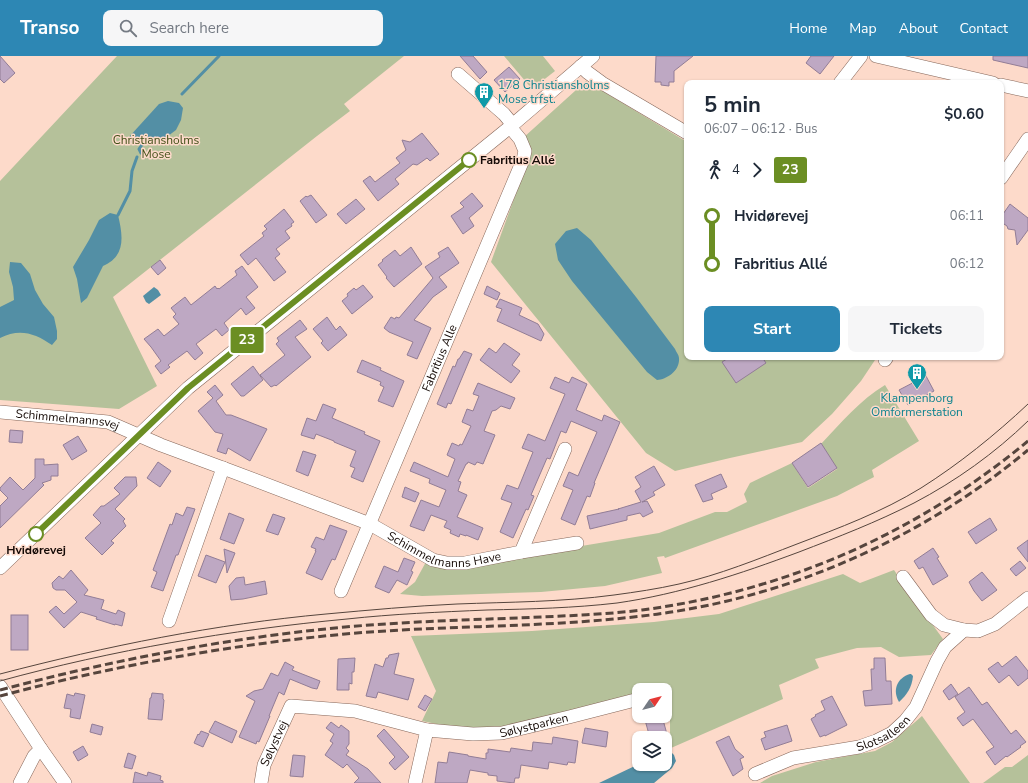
<!DOCTYPE html>
<html lang="en">
<head>
<meta charset="utf-8">
<style>
  body { margin:0; font-family:"Nunito Sans",sans-serif; background:#f6f6f7; color:#1f2937; height:100vh; display:flex; flex-direction:column; font-size:15px; white-space:nowrap }
  * { box-sizing:border-box; margin:0 }
  p { font-size:13px; color:#747a83 }
  .icon { flex:none; width:22px; height:22px; fill:none; stroke:currentColor; stroke-width:2; stroke-linecap:round; stroke-linejoin:round }
  .map { position:relative; flex:1; overflow:hidden }
  .panel { position:absolute; left:684px; top:24px; width:320px; height:280px; display:flex; flex-direction:column; background:#fff; border-radius:8px; box-shadow:0 1px 3px #0004 }
  .panel>* { flex:none }
  .badge { padding:0 8px; border-radius:3px; font-size:14px; line-height:26px }
  .needle { width:26px; rotate:55deg }
  .buttons { position:absolute; left:632px; top:627px; display:grid; gap:8px }
  .buttons a { display:grid; place-items:center; width:40px; height:40px; border-radius:8px; background:#fff; box-shadow:0 1px 3px #0004; font-size:20px }
  .map>.badge { position:absolute; translate:-50% -50%; box-shadow:0 0 0 2px #fff }
  .legs { display:flex; align-items:center; gap:6px; height:44px; padding:0 20px; font-size:13px }
  .legs p { margin-inline-start:auto }
  .headline { display:flex; align-items:center; justify-content:space-between; height:68px; padding:0 20px }
  h1 { font-size:22px; font-weight:700; line-height:30px }
  .primary-button { display:flex; gap:8px; margin-top:auto; padding:8px 20px }
  .primary-button a { flex:1; height:46px; border-radius:8px; background:#2d87b4; color:#fff; font-size:16px; font-weight:700; line-height:46px; text-align:center }
  .primary-button a+a { background:#f6f6f7; color:#1f2937 }
  ul { padding:0 20px; list-style:none }
  li { display:flex; align-items:center; gap:14px; height:48px; font-size:15px }
  li i { display:grid; place-items:center; width:6px; height:100%; margin:0 5px; background:currentColor }
  li i::after { content:''; width:10px; height:10px; margin:-5px; border:3px solid; border-radius:50%; background:#fff }
  li p { margin-inline-start:auto }
  li:first-child i { background:linear-gradient(#0000 50%,currentColor 0) }
  li:last-child i { background:linear-gradient(currentColor 50%,#0000 0) }
  header { display:flex; align-items:center; gap:24px; box-sizing:border-box; height:56px; padding:0 20px; background:#2d87b4; color:#fff }
  header strong { font-size:19px }
  nav { display:flex; gap:22px; margin-inline-start:auto; font-size:14px }
  .search { width:280px; height:36px; background:#f6f6f7; display:flex; align-items:center; gap:10px; box-sizing:border-box; padding:0 14px; border-radius:8px; color:#747a83; font-size:15px }
  .map>svg:first-child { display:block }
  .green { fill:#b5c19a }
  .water { fill:#538fa5 }
  .lines { fill:none; stroke-linecap:round; stroke-linejoin:round }
  .stream { stroke:#538fa5; stroke-width:3 }
  .building { fill:#bea8c3; stroke:#927d96 }
  .minor-casing { stroke:#86675a; stroke-width:14 }
  .minor { stroke:#fff; stroke-width:13 }
  .tram { stroke:#56453d; stroke-width:1 }
  .rail { stroke:#56453d; stroke-width:3; stroke-dasharray:8 4; stroke-linecap:butt }
  .line-1-casing { stroke:#fff; stroke-width:9 }
  .line-1 { stroke:#6b8e23; stroke-width:6 }
  .stop-1-dot { fill:#fff; stroke:#6b8e23; stroke-width:2 }
  .labels { text-anchor:middle; dominant-baseline:central; stroke-width:3; stroke-linejoin:round; paint-order:stroke }
  .culture-label { font-size:12px; fill:#0d838f; stroke:#fddaca; text-anchor:start }
  .park-label { font-size:12px; fill:#414f17; stroke:#fddaca }
  .stop-label { font-size:12px; font-weight:bold; fill:#150a06; stroke:#fddaca; text-anchor:start }
  .street-label { font-size:12px; fill:#150a06; stroke:#fddaca }
</style>
</head>
<body>
<header>
<strong>Transo</strong>
<div class="search"><svg class="icon" aria-label="search" viewBox="0 0 24 24"><circle cx="10" cy="10" r="6"/><path d="M15 15l6 6"/></svg>Search here</div>
<nav><a>Home</a><a>Map</a><a>About</a><a>Contact</a></nav>
</header>
<div class="map">
<svg width="1028" height="727" viewBox="0 0 1028 727">
  <rect width="100%" height="100%" fill="#fddaca"/>
  <!-- green -->
  <g class="green">
    <path d="M117 0H404L344 48 350 55 317 80 113 241 157 330 119 353 0 344V125Z"/>
    <path d="M504 0H543L555 15 532 33Z"/>
    <path d="M586 25 687 86V301H877L861 325 832 358 802 386 730 402 675 415 646 397 491 206 530 99 523 82Z"/>
    <path d="M885 329 919 385 872 414 874 421 837 440 665 502 664 500 657 501 662 517 605 530 541 536 422 540 400 538 415 526 427 504 522 500 659 477 715 456H727L747 446 744 438 750 427 792 407 808 432 837 413 821 388C841 367 860 344 885 329Z"/>
    <path d="M894 514 916 546 943 583 931 599 899 601 881 591 857 592 815 603 819 612 779 629 783 643 671 692 667 679 670 677V654H665V634H639V641L501 674 471 675 422 665 436 635 411 580 532 575 654 566 719 558 843 518 860 527Z"/>
    <path d="M922 660 970 727H760L772 720 816 706 875 695 892 686Z"/>
    <path d="M1028 699V727H983L1005 711H1012Z"/>
  </g>
  <!-- water -->
  <g class="water">
    <path d="M168 45 179 47 183 52 181 64 176 74 168 80 159 84 142 89 135 88 129 86V81L159 48Z"/>
    <path d="M110 157 118 159C123 180 126 200 103 210L87 242 81 247 77 223 73 211 89 184 99 164Z"/>
    <path d="M577 172 591 184 636 241 675 293C676 296 679 299 679 302 680 315 667 323 657 324L647 316 572 225 558 204 555 188 566 175Z"/>
    <path d="M10 206 21 207 30 218 35 234 43 248 54 261 57 275V283L52 289C35 277 19 272 0 282V251L14 244 13 231 9 216Z"/>
    <path d="M154 231 158 234 161 239 149 248 146 246 143 240Z"/>
    <path d="M910 618H911L913 620C912 631 907 639 899 646 892 634 897 622 910 618Z"/>
    <path d="M670 695 674 699 676 705 672 712 654 727H599L639 708H665V697Z"/>
  </g>
  <g class="lines">
    <!-- stream -->
    <g class="stream">
      <path d="M182 38 219 0"/>
      <path d="M141 97 139 93 144 86"/>
      <path d="M118 159 130 135 132 115 137 101"/>
    </g>
  </g>
  <!-- building -->
  <g class="building">
    <path d="M0 0 15 17 4 27 0 23Z"/>
    <path d="M460 0H473L487 16 480 23Z"/>
    <path d="M656 0H693L674 15V26H669V30L661 29V26H655Z"/>
    <path d="M811 0H834L820 18 806 7Z"/>
    <path d="M993 0H1028V12L993 4Z"/>
    <path d="M509 11 520 23 505 36 494 24Z"/>
    <path d="M422 77 439 98 430 105 427 102 417 109 413 108 395 123 399 128 378 145 363 125 370 120 375 126 400 107 396 102 406 94 402 84 410 86Z"/>
    <path d="M472 137 483 150 469 162 474 170 463 178 451 160 464 151 460 147Z"/>
    <path d="M311 139 327 159 316 167 300 145 306 140 307 141Z"/>
    <path d="M356 143 365 153 346 168 337 158Z"/>
    <path d="M1010 148 1028 162V174L1017 189 1015 174 1008 173 1007 170 1001 166V161Z"/>
    <path d="M284 153 294 166 291 168 292 170 285 175 290 182 276 193 280 198 275 202 286 216 274 225 256 202 248 209 240 199 264 180 262 177 267 173 264 170Z"/>
    <path d="M411 191 422 208 394 231 386 222 387 221 378 209 383 205 382 204 395 194 400 200Z"/>
    <path d="M448 191 459 207 439 221 447 231 433 241 414 264 431 272 417 303 407 299 413 286 389 276 384 272 391 261 395 263 396 261 399 262 433 222 425 211 440 201 438 197Z"/>
    <path d="M160 204 166 212 158 219 151 211Z"/>
    <path d="M242 210 258 231 246 241 255 252 246 259 241 252 224 267 229 274 222 280 216 273 196 288 203 297 195 304 187 295 168 309 170 311 161 318 155 310 161 305 151 291 144 283 158 273 164 280 179 268 173 261 176 258 171 252 185 241 191 249 215 230 217 233 218 232 219 233 237 219 235 215Z"/>
    <path d="M363 229 373 241 352 258 342 245 348 240 347 238 354 232 356 234Z"/>
    <path d="M487 230 500 237 497 244 484 238Z"/>
    <path d="M500 243 522 252 519 259 538 268 544 278 541 285 497 265 502 253 496 251Z"/>
    <path d="M327 261 336 274 340 270 347 279 328 295 321 287 323 285 313 273Z"/>
    <path d="M300 264 307 273 295 281 311 301 276 330 275 329 271 331 260 319 285 299 276 288 279 285 277 282Z"/>
    <path d="M504 287 520 298 512 309 520 315 511 327 480 304 489 292 496 297Z"/>
    <path d="M464 295 472 298 451 348 448 347 446 352 437 348 453 310 455 311 458 303H459Z"/>
    <path d="M730 301H762L766 307 736 327 722 306Z"/>
    <path d="M362 304 381 312 380 314 404 325 393 351 378 345 384 331 380 329 381 326 357 316Z"/>
    <path d="M253 310 263 324 244 340H241L231 328Z"/>
    <path d="M926 320 934 335 908 349 899 334Z"/>
    <path d="M555 321 569 327 572 321 587 328 576 354 602 365 604 359 620 366 594 427H595L590 441 587 440 575 469 561 463 573 434 563 430 569 416 578 420 597 376 571 365 566 377 561 375 550 403 547 402 531 439 534 440 528 454 526 453 513 482 500 476 512 447 501 443 507 429 518 433 533 396 522 392 528 378 545 385 565 338 550 332Z"/>
    <path d="M478 327 515 342 510 353 501 350 496 354 492 355 484 375 495 379 483 408 477 406 475 409 468 406 467 408H466L458 425 461 426 458 435 467 439 457 461 483 472 478 484 466 479V480L460 478 459 481 450 477 451 474 444 471 447 465 431 459 424 475 410 470 421 444 439 451 446 434 429 427 430 423 410 415 414 406 448 421 455 403 447 399 452 387 459 390 460 388 462 389 471 370 462 366 467 353 473 355 479 340 473 338Z"/>
    <path d="M215 329 223 339 216 345 226 359H231L267 373 250 405 228 392 226 398 217 395 223 378 215 376 198 355 213 342 207 336Z"/>
    <path d="M323 348 336 353 332 362 365 376 364 378 380 385 363 426 351 421 355 412 350 410 356 395 334 386V385L316 378 314 383 301 379 307 362 316 365Z"/>
    <path d="M10 374 23 375 22 387 9 386Z"/>
    <path d="M78 380 87 395 72 404 63 389Z"/>
    <path d="M821 387 837 412 808 431 792 407Z"/>
    <path d="M303 395 316 399 308 420 296 415Z"/>
    <path d="M35 403H44V409L58 408V420H51V424L42 427 44 429 0 472V450L8 442 0 434V432L10 421 23 434 35 422Z"/>
    <path d="M158 406 171 415 160 431 147 422Z"/>
    <path d="M654 410 665 429 653 436 655 439 642 446 647 445 653 456 643 461 640 457 627 460V464L590 473 587 460 619 453H618L641 446 635 435 641 431 635 421Z"/>
    <path d="M721 418 727 431 711 438 713 443 703 446 695 429Z"/>
    <path d="M125 421H136L137 430 115 453 125 463 123 465 126 470 111 485 114 487 102 499 85 482 101 467 93 459 101 450H104L120 438 114 432Z"/>
    <path d="M405 431 419 437 415 446 402 441Z"/>
    <path d="M187 451 195 453 178 499H176L163 535 151 531 157 516 153 514 170 468 172 469 176 457 183 460Z"/>
    <path d="M229 457 244 463 234 488 220 483Z"/>
    <path d="M273 458 285 462 278 479 266 475Z"/>
    <path d="M990 462 997 474 976 488 968 476Z"/>
    <path d="M330 469 347 475 335 504 332 503 322 524 306 517 316 495H315L316 493 311 491 316 481 324 484Z"/>
    <path d="M1028 484V506L1017 492Z"/>
    <path d="M933 492 939 501 937 502 948 520 933 529 923 511 919 513 914 505Z"/>
    <path d="M224 493 235 497 227 517Z"/>
    <path d="M206 499 225 506 216 527 198 520Z"/>
    <path d="M404 502 415 506 411 515 413 516 407 529 397 524 389 537 375 531 384 510 398 516Z"/>
    <path d="M1020 505 1026 512 1016 520 1010 513Z"/>
    <path d="M71 514 88 534 84 539 104 544 101 553 116 558 118 554 125 557 122 570 115 568V569L96 563 97 561 81 556 64 572 49 556 56 550 64 558 77 546 65 534H56L53 532 52 527 59 520 63 523Z"/>
    <path d="M982 516 997 534 982 545 974 535 969 526Z"/>
    <path d="M244 521 245 529 265 525 267 538 243 543 231 544 229 530 236 522Z"/>
    <rect x="11" y="559" width="17" height="35"/>
    <path d="M399 597 394 618 414 623 408 644 378 636 376 642 366 640 375 608 383 611 386 602H388L389 599Z"/>
    <path d="M1016 600 1028 615V622L1018 630 1009 619 999 627 988 613 998 606 1002 611Z"/>
    <path d="M355 602 354 616H352V628L349 627V634H337L338 603Z"/>
    <path d="M874 602H885L886 625H891L892 648 865 650 863 635 872 634 871 613H874Z"/>
    <path d="M285 606 294 611 292 614 320 625 317 633 312 632 290 623 284 639 279 636 269 660H270L259 686 257 685 256 688 239 681 255 645 246 640 254 635 263 633 271 617 278 620Z"/>
    <path d="M951 628 958 638 949 644 943 635Z"/>
    <path d="M969 631 982 649 987 646 1011 678 1016 674 1026 686 1020 690 1021 691 1007 701 1006 700 995 709 986 696 994 691 973 663 963 670 957 662 965 656 955 641Z"/>
    <path d="M75 637 85 639 80 663 70 661 71 653 64 652 67 638 74 640Z"/>
    <path d="M152 637 163 638V643L164 644 162 664 148 663 150 642H151Z"/>
    <path d="M425 639 432 643 425 655 418 651Z"/>
    <path d="M832 640 847 669 825 680V679L820 681 811 663 816 660 815 659 825 654 821 645Z"/>
    <path d="M660 660H662L668 682H650L645 664Z"/>
    <path d="M215 665 237 675 232 687 209 676Z"/>
    <path d="M331 666 339 672 341 669 349 675V688L346 692 349 695 346 699 368 713 381 727H354L359 722 347 708 343 712 325 699 333 687 330 685 334 678 326 672Z"/>
    <path d="M92 668 103 671 101 679 90 676Z"/>
    <path d="M787 669 792 685 765 694 761 683 766 681 764 676Z"/>
    <path d="M585 672 608 676 606 691 582 687Z"/>
    <path d="M384 673 409 701 395 714 389 707 395 701 377 680Z"/>
    <path d="M201 675 209 678 203 691 194 687 198 678 199 679Z"/>
    <path d="M729 680 735 693 744 701 740 703 743 713 733 720 716 686Z"/>
    <path d="M553 681 578 685 575 707 568 706 567 709 549 706 548 713 521 709 519 722H515L514 727 497 725V720L488 719V717L470 714 467 727H435L438 706 447 707 449 696 468 699V700L486 703V697H488V693L510 696 511 692 532 695 533 686 552 688Z"/>
    <path d="M83 690 88 699 78 705 73 696Z"/>
    <path d="M128 697 136 700 132 713 124 711Z"/>
    <path d="M293 699 305 700 303 721 290 720Z"/>
    <path d="M135 716 147 720 148 716 161 720 160 724 163 725V727H133Z"/>
  </g>
  <g class="lines">
    <defs>
      <g id="minor">
        <path d="M876 0 993 27"/>
        <path d="M581 10 587 16 602 27 687 77"/>
        <path d="M458 18 504 58 513 69"/>
        <path d="M840 27 861 0"/>
        <path d="M1001 29 1028 35"/>
        <path d="M1001 122 1028 83"/>
        <path d="M885 304 887 301"/>
        <path id="s1" d="M0 356 108 366 161 389 223 412 370 468 433 504 447 507H465L521 496 565 393"/>
        <path d="M521 496 577 487"/>
        <path d="M0 512 188 332 510 71 593 0"/>
        <path d="M903 521 931 559 944 569 964 574 978 575 995 568 1028 542"/>
        <path id="s2" d="M341 535 523 104 525 95 520 83 510 71"/>
        <path d="M169 565 223 412"/>
        <path d="M0 630 41 693 65 727"/>
        <path id="s3" d="M427 674 473 678 502 677 569 661 639 643"/>
        <path id="s4" d="M755 718 793 702 859 691 876 685 892 677 905 665 916 651 937 605 945 591 964 574"/>
        <path d="M20 727 34 700 41 693"/>
        <path id="s5" d="M261 727 264 709 291 650 355 655 427 674 415 727"/>
      </g>
    </defs>
    <!-- minor casing -->
    <use href="#minor" class="minor-casing"/>
    <!-- minor -->
    <use href="#minor" class="minor"/>
    <!-- tram -->
    <g class="tram">
      <path d="M0 618C107 590 216 568 326 558 370 554 413 550 457 548 509 546 562 546 614 539 636 536 657 533 679 528 719 519 758 503 797 488 839 472 882 456 921 432 959 408 995 379 1028 348"/>
      <path d="M0 625C113 594 230 574 347 563 393 558 440 556 487 554 531 553 574 552 617 547 680 538 740 518 799 496 838 481 877 466 914 447 956 425 995 397 1028 365"/>
    </g>
    <!-- rail -->
    <g class="rail">
      <path d="M0 634C113 604 228 582 345 571 403 566 460 564 518 562 559 560 601 559 642 554 786 535 917 477 1028 385"/>
      <path d="M0 640C113 610 228 589 345 578 444 569 543 572 642 560 783 544 919 485 1028 394"/>
    </g>
  </g>
  <g class="lines">
    <defs>
      <path id="line-1" d="M36 478 188 332 469 104"/>
    </defs>
    <!-- line-1 casing -->
    <use href="#line-1" class="line-1-casing"/>
    <!-- line-1 -->
    <use href="#line-1" class="line-1"/>
  </g>
  <!-- icons -->
  <defs>
    <symbol id="building-pin" viewBox="-11 -11 22 30"><path d="M0 17L-7.5 6A9.5 9.5 0 1 1 7.5 6Z" fill="#0f9aa8" stroke="#fddaca"/><path d="M-4-6H4V6H1V3H-1V6H-4ZM-2.5-4.3h1.7v1.8h-1.7ZM.8-4.3h1.7v1.8H.8ZM-2.5-1h1.7V.8h-1.7ZM.8-1h1.7V.8H.8Z" fill="#fff"/></symbol>
  </defs>
  <g fill-rule="evenodd">
    <use href="#building-pin" x="473" y="25" width="22" height="30"/>
    <use href="#building-pin" x="906" y="306" width="22" height="30"/>
  </g>
  <!-- markers -->
  <g class="stop-1-dot">
    <circle cx="469" cy="104" r="7"/>
    <circle cx="36" cy="478" r="7"/>
  </g>
  <g class="labels">
    <!-- culture labels -->
    <g class="culture-label">
      <text x="498" y="29">178 Christiansholms<tspan x="498" dy="14">Mose trfst.</tspan></text>
      <text x="917" y="342" text-anchor="middle">Klampenborg<tspan x="917" dy="14">Omformerstation</tspan></text>
    </g>
    <!-- park labels -->
    <g class="park-label">
      <text x="156" y="84">Christiansholms<tspan x="156" dy="14">Mose</tspan></text>
    </g>
    <!-- stop labels -->
    <g class="stop-label">
      <text x="480" y="104">Fabritius Allé</text>
      <text x="36" y="494" text-anchor="middle">Hvidørevej</text>
    </g>
    <!-- street labels -->
    <g class="street-label">
      <text stroke="none"><textPath href="#s2" startOffset="253">Fabritius Alle</textPath></text>
      <text stroke="none"><textPath href="#s1" startOffset="68">Schimmelmannsvej</textPath></text>
      <text stroke="none"><textPath href="#s1" startOffset="471">Schimmelmanns Have</textPath></text>
      <text stroke="none"><textPath href="#s3" startOffset="108">Sølystparken</textPath></text>
      <text stroke="none"><textPath href="#s4" startOffset="136">Slotsalleen</textPath></text>
      <text stroke="none"><textPath href="#s5" startOffset="42">Sølystvej</textPath></text>
    </g>
  </g>
</svg>
<div class="buttons">
<a><svg class="needle" viewBox="-14 -14 28 28"><path d="M0-13l5 13h-10z" fill="#e53935"/><path d="M0 13l5-13h-10z" fill="#747a83"/></svg></a>
<a><svg class="icon" aria-label="layers" viewBox="0 0 24 24"><path d="M12 4l9 5-9 5-9-5zM3 14l9 5 9-5"/></svg></a>
</div>
<b class="badge" style="left:247px;top:284px;background:#6b8e23;color:#fff">23</b>
<section class="panel">
<div class="headline"><div><h1>5 min</h1><p>06:07 – 06:12 · Bus</p></div><b>$0.60</b></div>
<div class="legs"><svg class="icon" aria-label="walk" viewBox="0 0 24 24"><circle cx="13" cy="4" r="2"/><path d="M13 8l-2 6 4 7M11 14l-3 7M7 12l3-4h3l4 4"/></svg>4<svg class="icon" aria-label="forward" viewBox="0 0 24 24"><path d="M9 5l7 7-7 7"/></svg><b class="badge" style="background:#6b8e23;color:#fff">23</b></div>
<ul>
<li><i style="color:#6b8e23"></i><b>Hvidørevej</b><p>06:11</p></li>
<li><i style="color:#6b8e23"></i><b>Fabritius Allé</b><p>06:12</p></li>
</ul>
<div class="primary-button"><a>Start</a><a>Tickets</a></div>
</section>
</div>
</body>
</html>
